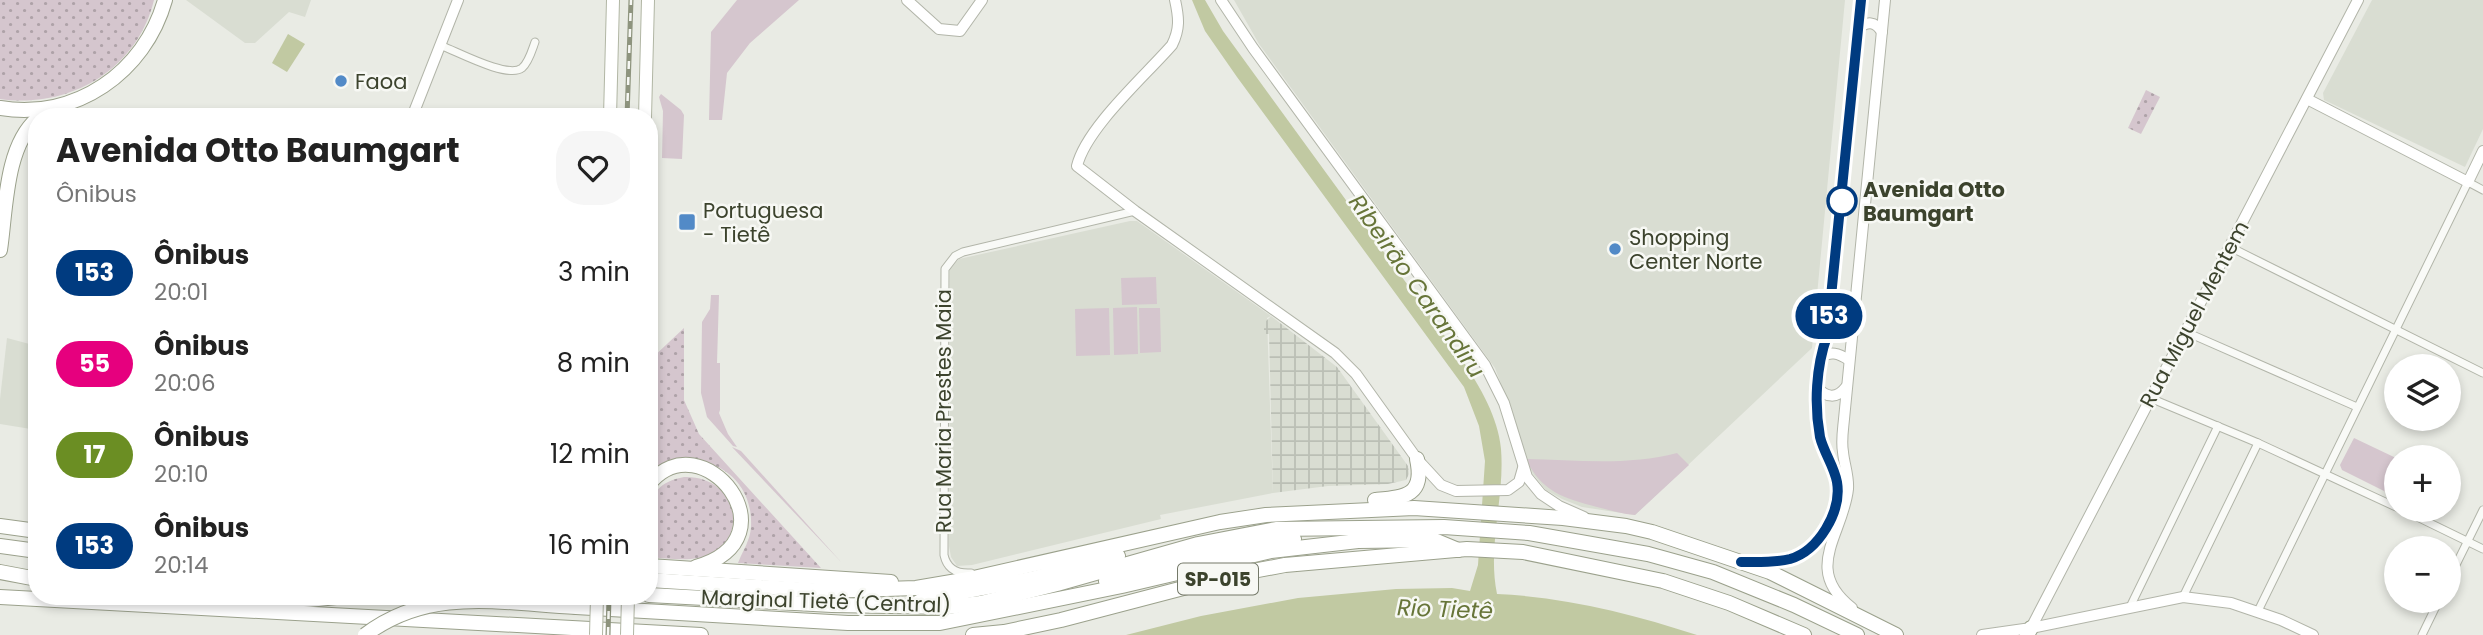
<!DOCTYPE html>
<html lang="pt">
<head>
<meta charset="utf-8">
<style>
  body { margin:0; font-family:Poppins,sans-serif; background:#f6f6f6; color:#222; height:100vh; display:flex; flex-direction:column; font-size:26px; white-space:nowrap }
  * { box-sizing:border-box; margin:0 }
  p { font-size:23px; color:#767676 }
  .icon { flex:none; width:38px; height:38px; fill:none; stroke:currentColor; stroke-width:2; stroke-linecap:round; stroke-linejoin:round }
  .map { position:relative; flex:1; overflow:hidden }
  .sheet { position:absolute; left:28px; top:108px; width:630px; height:497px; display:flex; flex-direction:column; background:#fff; border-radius:28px; box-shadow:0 4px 10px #0003 }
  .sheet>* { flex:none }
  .badge { padding:0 14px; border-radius:23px; font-size:24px; line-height:46px }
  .controls { position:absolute; left:2384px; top:354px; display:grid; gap:14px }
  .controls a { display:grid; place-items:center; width:77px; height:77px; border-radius:50%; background:#fff; box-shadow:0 4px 10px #0003; font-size:35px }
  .map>.badge { position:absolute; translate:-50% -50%; box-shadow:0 0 0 4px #fff }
  .round { display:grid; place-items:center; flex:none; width:74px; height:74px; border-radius:28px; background:#f6f6f6 }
  .overview { display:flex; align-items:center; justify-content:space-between; height:119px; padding:0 28px }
  h1 { font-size:33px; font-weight:700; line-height:52px }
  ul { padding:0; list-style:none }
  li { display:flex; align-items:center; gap:21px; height:91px; padding:0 28px }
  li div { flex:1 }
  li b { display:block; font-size:26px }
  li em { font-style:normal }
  li .badge { min-width:77px; font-weight:700; text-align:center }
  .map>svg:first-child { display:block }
  .built { fill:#d9ddd2 }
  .industrial { fill:url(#industrial-grid) }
  .grass { fill:#d5c6ce }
  .park { fill:url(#park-dots) }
  .water { fill:#c1c9a2 }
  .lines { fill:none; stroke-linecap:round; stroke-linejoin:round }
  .street-casing { stroke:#b2b5a9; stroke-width:9 }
  .secondary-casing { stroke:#b2b5a9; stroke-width:12 }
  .primary-casing { stroke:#b1b6a4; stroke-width:14 }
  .highway-casing { stroke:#9ba18c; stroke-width:16 }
  .street { stroke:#f9faf7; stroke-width:7 }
  .secondary { stroke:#fff; stroke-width:10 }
  .primary { stroke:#fff; stroke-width:12 }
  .highway { stroke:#fff; stroke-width:14 }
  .rail-casing { stroke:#8e947e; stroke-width:5 }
  .rail { stroke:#f7f8f4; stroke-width:2.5; stroke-dasharray:8; stroke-linecap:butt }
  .primary-bridge-casing { stroke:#b1b6a4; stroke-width:14; stroke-linecap:butt }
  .highway-bridge-casing { stroke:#9ba18c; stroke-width:16; stroke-linecap:butt }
  .primary-bridge { stroke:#fff; stroke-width:12 }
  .highway-bridge { stroke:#fff; stroke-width:14 }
  .line-casing { stroke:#fff; stroke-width:16 }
  .line { stroke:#003b80; stroke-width:10 }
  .poi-dot { fill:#528ac7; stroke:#f7f8f4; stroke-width:2.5 }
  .stop-dot { fill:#fff; stroke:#003b80; stroke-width:3.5 }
  .labels { text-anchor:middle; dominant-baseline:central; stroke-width:5; stroke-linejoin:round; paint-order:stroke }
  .shield { fill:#f7f8f4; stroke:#747969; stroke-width:2 }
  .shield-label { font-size:19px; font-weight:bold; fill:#3c432d }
  .poi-label { font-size:21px; fill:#3c432d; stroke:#f7f8f4; text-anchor:start }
  .stop-label { font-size:21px; font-weight:bold; fill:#3c432d; stroke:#f7f8f4; text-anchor:start }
  .street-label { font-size:21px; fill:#3c432d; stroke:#f7f8f4 }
  .water-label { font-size:23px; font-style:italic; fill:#677539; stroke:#f7f8f4 }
</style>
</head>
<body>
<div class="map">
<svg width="2483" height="635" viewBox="0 0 2483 635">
  <defs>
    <pattern id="industrial-grid" width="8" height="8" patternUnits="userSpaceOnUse" patternTransform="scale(1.75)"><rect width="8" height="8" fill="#d9ddd2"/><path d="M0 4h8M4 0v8" fill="none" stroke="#bbbfb5"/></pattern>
    <pattern id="park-dots" width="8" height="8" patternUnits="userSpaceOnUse" patternTransform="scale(1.75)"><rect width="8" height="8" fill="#d5c6ce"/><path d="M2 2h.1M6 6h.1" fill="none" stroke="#aea2a8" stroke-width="1.8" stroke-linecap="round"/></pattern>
  </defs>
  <rect width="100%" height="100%" fill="#e9ebe4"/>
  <!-- built -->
  <g class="built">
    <path d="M186 0H311L305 17 289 12 255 43H245Z"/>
    <path d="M1234 0H1845L1812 348 1635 515 1582 507 1562 499 1546 490 1533 474 1523 454 1512 414 1495 368 1259 44Z"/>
    <path d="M2372 0H2483V129L2465 167 2324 100 2323 93Z"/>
    <path d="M1130 221H1137L1271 316 1267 318 1273 493 1160 515 1161 519 972 565 957 566 951 557 949 546 950 269 959 259Z"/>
    <path d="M7 338 37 346V430L0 424V399Z"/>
  </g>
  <!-- industrial -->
  <path class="industrial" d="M1271 316 1337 367 1408 466 1409 474 1406 480 1388 484 1328 486 1273 493 1269 334H1264V323Z"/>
  <!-- grass -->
  <g class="grass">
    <path d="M737 0H799L750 43 727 73 722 120H709L711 32Z"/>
    <path d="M661 94 681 110 684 115 682 159 662 158 663 111 659 97Z"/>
    <path d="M1156 277 1157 304 1122 305 1121 278Z"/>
    <path d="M711 295H719L717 363H720V410L719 413 728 434 737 447 733 446 707 417 701 393 702 322 710 309Z"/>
    <path d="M1137 307 1138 354 1114 355 1113 308Z"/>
    <path d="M1109 308 1110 355 1076 356 1075 309Z"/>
    <path d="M1139 308H1160L1161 352 1140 353Z"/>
    <path d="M2354 438 2396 458V497L2342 470 2340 465Z"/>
    <path d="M732 447 741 451 842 563Z"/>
    <path d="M1677 453 1689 465 1635 515C1622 514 1610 510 1597 507 1563 498 1542 492 1526 459 1575 460 1629 466 1677 453Z"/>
  </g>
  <!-- park -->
  <g class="park">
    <path d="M0 0H154C137 70 69 109 0 99Z"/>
    <path d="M2146 90 2160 97 2141 134 2128 128Z"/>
    <path d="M684 328V400L699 434 821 568 738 563C743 550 750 541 751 527 754 469 695 444 649 472L650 360Z"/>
    <path d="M684 477C740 475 753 546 698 558 683 561 665 558 649 557 649 521 639 485 684 477Z"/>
  </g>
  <!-- water -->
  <g class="water">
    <path d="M1192 0H1205L1223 31 1463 361C1480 387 1498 417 1501 449 1505 498 1487 545 1497 594 1565 597 1633 614 1697 635H1126L1201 616 1298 598 1396 589 1452 588 1470 591 1478 565 1485 461 1479 426 1464 387 1237 77 1205 31Z"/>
    <path d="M288 34 305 44 287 72 272 63Z"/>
  </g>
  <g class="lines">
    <defs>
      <g id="street">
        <path d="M442 46C458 52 508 79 522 68 529 62 532 50 535 42"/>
        <path d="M2230 247 2483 373"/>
        <path d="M2186 332 2357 407"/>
        <path d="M2150 398 2258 443 2396 507"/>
        <path d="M2401 509 2483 549"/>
        <path d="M971 573C957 574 947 569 944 555L945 269 955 256 963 252 1135 211"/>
        <path d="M2448 581 2483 510"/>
        <path d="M2183 597 2258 443"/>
        <path d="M2130 607 2218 426"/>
        <path d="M2258 611 2468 182 2483 190"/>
        <path d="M2422 635 2439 600"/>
      </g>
      <g id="secondary">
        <path d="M907 0 939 29 960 31 982 0"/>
        <path d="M1175 0C1179 18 1180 29 1172 45 1145 76 1086 128 1077 166L1135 211 1335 353 1356 374 1417 459 1441 485 1456 491 1508 490 1519 482 1523 468"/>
        <path d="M1221 0 1253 48 1485 365 1504 403 1527 477 1541 494 1559 506 1584 517"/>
        <path d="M1858 29C1867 21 1875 21 1882 32"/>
        <path d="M2307 99 2468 182 2483 151"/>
        <path d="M412 117 458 0"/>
        <path d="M1820 357C1831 351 1838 353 1849 360"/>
        <path d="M1817 387C1826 398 1837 399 1846 387"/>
        <path d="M1747 562C1764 562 1785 564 1800 555 1823 542 1842 508 1837 482 1833 464 1822 450 1819 431 1815 399 1816 367 1827 336L1861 0"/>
        <path d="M1852 608C1802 569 1843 535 1848 489 1849 476 1844 464 1843 452 1841 441 1843 430 1844 419L1885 0"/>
        <path d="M2031 628 2358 0"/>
        <path d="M1982 635 2031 628 2183 597 2231 603 2281 620 2313 635"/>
      </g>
      <g id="primary">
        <path d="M610 117 613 0"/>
        <path d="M645 117 648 0"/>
      </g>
      <g id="highway">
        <path d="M0 108C75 121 145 72 165 0"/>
        <path d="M0 250C6 210 5 147 37 119"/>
        <path d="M649 484C702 419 798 538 696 567"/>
        <path d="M1375 500C1405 497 1425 496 1417 459"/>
        <path d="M0 526 37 531"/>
        <path d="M0 546 37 551"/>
        <path d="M649 566 891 582"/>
        <path d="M0 572 37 579"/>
        <path d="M649 580 825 591 916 588 969 579 1220 522 1266 515 1414 508 1563 518 1626 526 1652 532 1770 572 1896 635"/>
        <path d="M1106 581 1209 552 1294 539"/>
        <path d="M649 595 832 605 948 607 981 603 1057 584 1198 544 1276 529 1444 527 1529 533 1648 554 1713 572 1794 605 1857 635"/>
        <path d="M0 597 701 635"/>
        <path d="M169 597C224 602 281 604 336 597"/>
        <path d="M917 603 924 599 1031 579 1118 556"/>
        <path d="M576 607 848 623H940L1122 586 1271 551 1358 541 1434 540 1458 550"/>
        <path d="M973 635 1004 632 1061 620 1237 574 1285 565 1467 549 1523 552 1663 581 1729 603 1804 635"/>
        <path d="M2027 635 2031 628"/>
      </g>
    </defs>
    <!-- street casing -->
    <use href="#street" class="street-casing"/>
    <!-- secondary casing -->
    <use href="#secondary" class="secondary-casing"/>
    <!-- primary casing -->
    <use href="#primary" class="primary-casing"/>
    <!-- highway casing -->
    <use href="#highway" class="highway-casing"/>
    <!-- street -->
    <use href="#street" class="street"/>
    <!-- secondary -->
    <use href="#secondary" class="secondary"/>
    <!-- primary -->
    <use href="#primary" class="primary"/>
    <!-- highway -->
    <use href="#highway" class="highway"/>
    <defs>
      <g id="rail">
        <path d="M627 117 631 0"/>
        <path d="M608 635 609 597"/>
      </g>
    </defs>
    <!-- rail casing -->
    <use href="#rail" class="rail-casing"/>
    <!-- rail -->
    <use href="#rail" class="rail"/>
    <defs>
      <g id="primary-bridge">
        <path d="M596 635 597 597"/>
        <path d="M627 635 628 597"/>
      </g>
      <path id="highway-bridge" d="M365 635C430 586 500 603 576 607"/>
    </defs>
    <!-- primary-bridge casing -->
    <use href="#primary-bridge" class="primary-bridge-casing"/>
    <!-- highway-bridge casing -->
    <use href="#highway-bridge" class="highway-bridge-casing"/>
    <!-- primary-bridge -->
    <use href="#primary-bridge" class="primary-bridge"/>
    <!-- highway-bridge -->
    <use href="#highway-bridge" class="highway-bridge"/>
  </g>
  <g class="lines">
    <defs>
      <path id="line" d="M1741 562C1757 562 1774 563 1790 559 1818 551 1842 512 1837 482 1834 466 1824 453 1820 437 1814 404 1816 367 1827 336L1861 0"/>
    </defs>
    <!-- line casing -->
    <use href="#line" class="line-casing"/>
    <!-- line -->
    <use href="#line" class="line"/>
  </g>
  <!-- markers -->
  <g class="poi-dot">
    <circle cx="341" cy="81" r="7"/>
    <rect x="678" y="213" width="18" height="18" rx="3.5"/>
    <circle cx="1615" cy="249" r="7"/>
  </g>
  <circle class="stop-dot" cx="1842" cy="201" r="14"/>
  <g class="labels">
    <!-- shield labels -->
    <rect class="shield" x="1178" y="563.5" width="80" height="31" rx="5"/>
    <g class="shield-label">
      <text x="1218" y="579">SP-015</text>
    </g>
    <!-- poi labels -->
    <g class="poi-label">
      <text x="355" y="81">Faoa</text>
      <text x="703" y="210">Portuguesa<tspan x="703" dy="24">- Tietê</tspan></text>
      <text x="1629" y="237">Shopping<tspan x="1629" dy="24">Center Norte</tspan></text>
    </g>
    <!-- stop labels -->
    <g class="stop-label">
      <text x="1863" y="189">Avenida Otto<tspan x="1863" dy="24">Baumgart</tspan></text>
    </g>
    <!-- street labels -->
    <g class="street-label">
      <text transform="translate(2194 314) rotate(-62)">Rua Miguel Mentem</text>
      <text transform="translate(943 411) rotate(-90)">Rua Maria Prestes Maia</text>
      <text transform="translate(826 601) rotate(2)">Marginal Tietê (Central)</text>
    </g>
    <!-- water labels -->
    <g class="water-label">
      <text transform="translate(1417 286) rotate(55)">Ribeirão Carandiru</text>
      <text transform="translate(1445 609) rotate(2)">Rio Tietê</text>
    </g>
  </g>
</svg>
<div class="controls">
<a><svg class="icon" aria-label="layers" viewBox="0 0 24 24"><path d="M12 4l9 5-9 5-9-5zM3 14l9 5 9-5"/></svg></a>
<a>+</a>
<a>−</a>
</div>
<b class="badge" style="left:1829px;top:316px;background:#003b80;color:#fff">153</b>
<section class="sheet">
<div class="overview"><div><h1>Avenida Otto Baumgart</h1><p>Ônibus</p></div><a class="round"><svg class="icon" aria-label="heart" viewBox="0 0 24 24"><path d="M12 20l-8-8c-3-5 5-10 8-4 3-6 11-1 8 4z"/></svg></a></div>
<ul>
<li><span class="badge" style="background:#003b80;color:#fff">153</span><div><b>Ônibus</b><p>20:01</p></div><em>3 min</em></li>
<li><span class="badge" style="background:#e6007e;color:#fff">55</span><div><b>Ônibus</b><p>20:06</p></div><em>8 min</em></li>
<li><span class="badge" style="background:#6b8e23;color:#fff">17</span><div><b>Ônibus</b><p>20:10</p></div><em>12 min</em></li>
<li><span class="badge" style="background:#003b80;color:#fff">153</span><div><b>Ônibus</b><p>20:14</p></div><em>16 min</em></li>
</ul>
</section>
</div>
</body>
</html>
